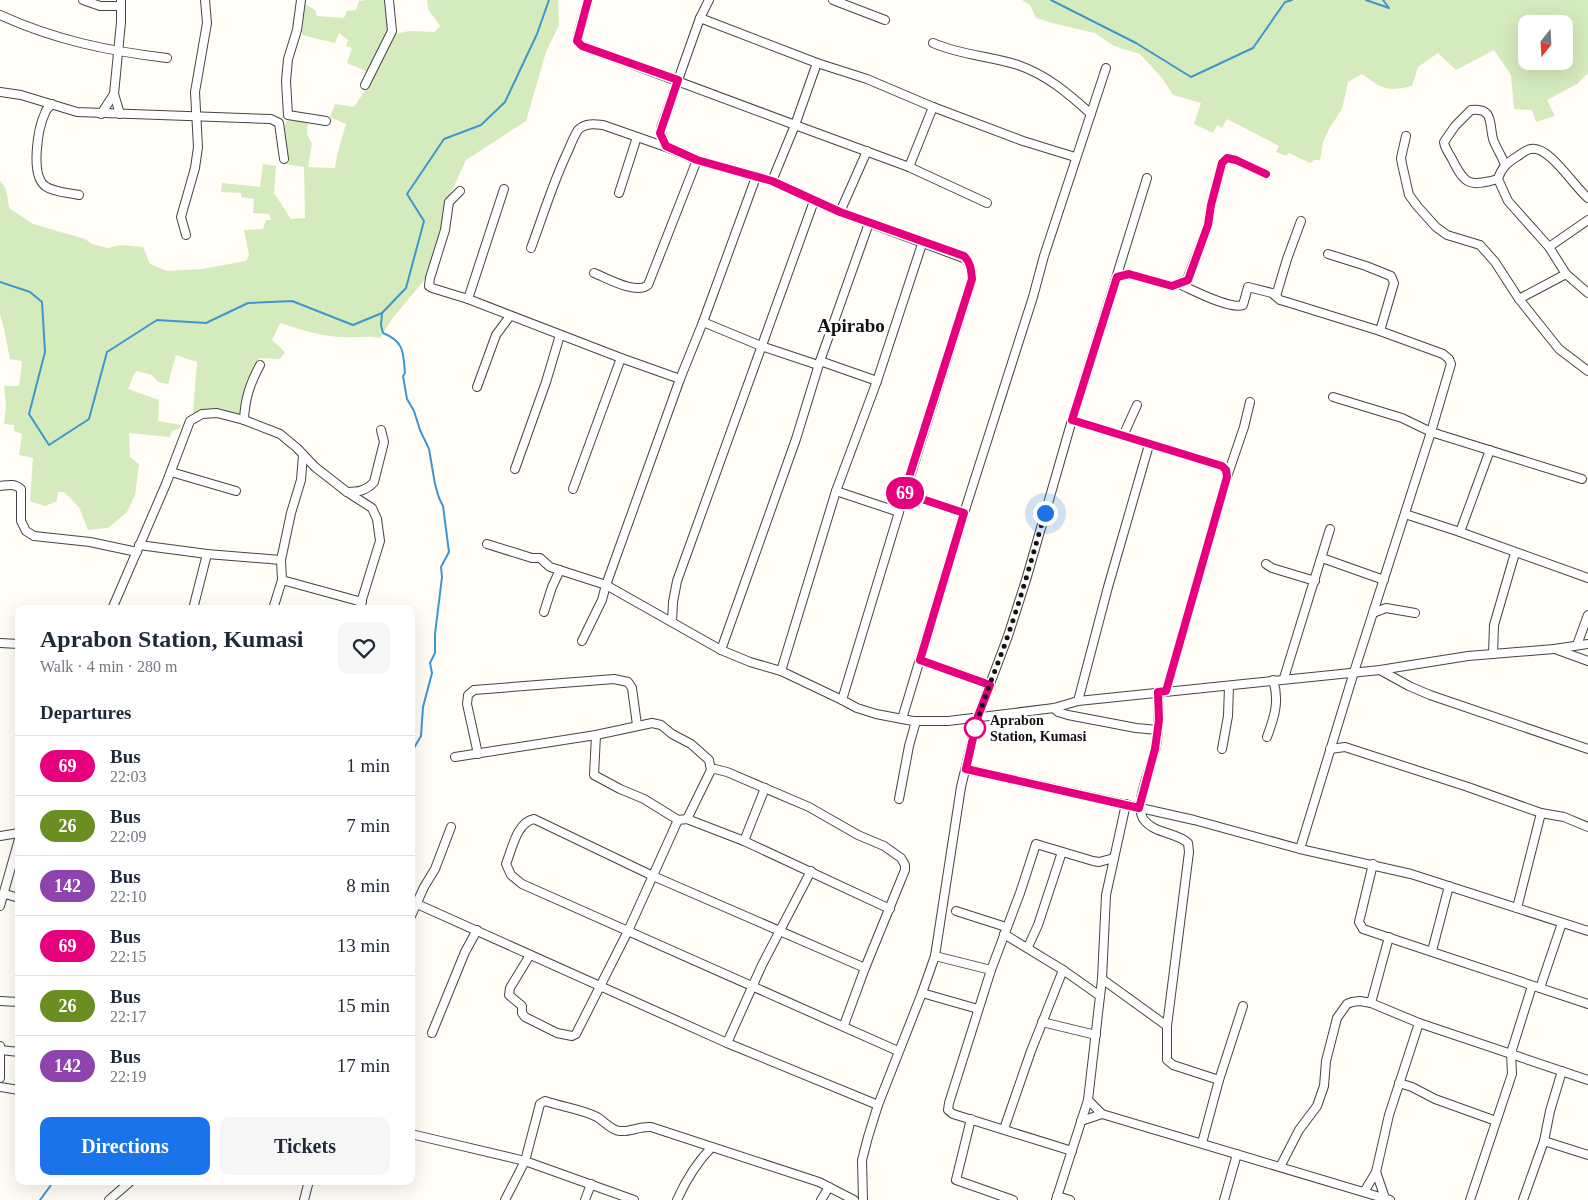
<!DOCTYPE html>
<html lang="en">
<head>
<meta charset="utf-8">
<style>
  body { margin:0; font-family:Georgia,serif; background:#f6f6f7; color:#1f2937; height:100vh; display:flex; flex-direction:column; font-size:19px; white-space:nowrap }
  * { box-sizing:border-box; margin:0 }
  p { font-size:16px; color:#747a83 }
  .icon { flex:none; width:28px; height:28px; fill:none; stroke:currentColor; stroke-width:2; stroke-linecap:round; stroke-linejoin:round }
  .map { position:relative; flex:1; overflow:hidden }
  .sheet { position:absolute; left:15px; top:605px; width:400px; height:580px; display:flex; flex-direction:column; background:#fff; border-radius:10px; box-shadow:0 5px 20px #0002 }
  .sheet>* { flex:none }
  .badge { padding:0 10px; border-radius:16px; font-size:18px; line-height:32px }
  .needle { width:32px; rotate:198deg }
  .buttons { position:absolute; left:1518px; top:15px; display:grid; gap:10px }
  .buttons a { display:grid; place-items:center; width:55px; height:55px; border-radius:10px; background:#fff; box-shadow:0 5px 20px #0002; font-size:25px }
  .you { position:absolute; width:25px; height:25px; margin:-12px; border:4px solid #fff; border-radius:50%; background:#1a73e8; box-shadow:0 0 0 8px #1a73e833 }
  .map>.badge { position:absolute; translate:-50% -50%; box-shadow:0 0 0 2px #fff }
  h2 { padding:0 25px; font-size:19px; line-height:45px }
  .round { display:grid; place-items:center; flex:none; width:52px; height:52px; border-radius:10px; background:#f6f6f7 }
  .summary { display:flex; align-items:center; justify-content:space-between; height:85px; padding:0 25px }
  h1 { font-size:24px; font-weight:700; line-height:38px }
  .button { display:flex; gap:10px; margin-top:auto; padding:10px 25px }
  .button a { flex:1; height:58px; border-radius:10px; background:#1a73e8; color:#fff; font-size:20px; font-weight:700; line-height:58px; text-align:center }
  .button a+a { background:#f6f6f7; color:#1f2937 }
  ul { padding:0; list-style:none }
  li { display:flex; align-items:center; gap:15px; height:60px; padding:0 25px; border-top:1px solid #e0e1e3 }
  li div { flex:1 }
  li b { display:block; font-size:19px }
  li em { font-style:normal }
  li .badge { min-width:55px; font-weight:700; text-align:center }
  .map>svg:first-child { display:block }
  .green { fill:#d5ebbd; fill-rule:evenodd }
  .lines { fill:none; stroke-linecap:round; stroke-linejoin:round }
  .stream { stroke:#3f96cf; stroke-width:2 }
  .minor-casing { stroke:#444; stroke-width:10 }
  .minor { stroke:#fff; stroke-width:8 }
  .line-casing { stroke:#fff; stroke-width:11 }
  .line { stroke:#e6007e; stroke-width:8 }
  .walk { stroke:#111; stroke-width:5; stroke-dasharray:0 9 }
  .stop-dot { fill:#fff; stroke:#e6007e; stroke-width:2.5 }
  .labels { text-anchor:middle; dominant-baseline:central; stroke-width:5; stroke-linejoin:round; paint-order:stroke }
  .stop-label { font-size:14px; font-weight:bold; fill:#111; stroke:#fff; text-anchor:start }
  .district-label { font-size:19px; font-weight:bold; fill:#111; stroke:#fff }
</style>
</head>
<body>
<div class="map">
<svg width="1588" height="1200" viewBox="0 0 1588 1200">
  <rect width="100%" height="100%" fill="#fffdf5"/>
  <!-- green -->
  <g class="green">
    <path d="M366 0H389L395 34 409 31 435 32 440 26 428 9 427 0H558L559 25 546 52 526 121 466 160 443 210 440 241 430 273 392 319 380 338C368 335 357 338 345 337 323 337 302 330 280 323L272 340 285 352 280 359 259 358 252 375 241 417 216 411 193 413 197 362 176 355 168 384 158 382 152 375 137 371 134 374 128 389 159 400 158 421 181 425 180 428 172 431 170 437 129 433 130 457 139 464 135 495 127 512 108 528 88 530 79 507 64 492H58L57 501 45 506 30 501 33 458 19 455 22 434 14 431V425L4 424 6 406 4 386H19L22 361 10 359 4 329 0 314V181C7 187 8 199 9 208L33 224 85 239 92 244 107 248 122 245 143 247 150 264 167 271 202 269 246 261 249 255 244 230 263 229 266 220H271L269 214 253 213 254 199 241 197V193L221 192 222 183 260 187 263 164 276 166 274 193 291 219 305 218 304 167 285 164 284 131 286 121 295 120 308 122 307 134 312 144 308 167 335 168 337 155 346 124 330 117 335 104 354 107 368 86 373 74 347 63 352 48 346 46 348 40 339 33 335 43 302 35 305 4 315 10 317 16 344 18 347 11 356 10 359 1Z"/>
    <path d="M1022 0H1588V75L1587 74 1577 84 1547 100 1555 116 1536 122 1532 110 1514 109 1511 75 1494 50 1456 70 1438 53 1418 67 1412 86C1386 92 1383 89 1362 74L1348 82 1342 109 1329 129 1323 142 1320 160H1314L1310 163 1289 153 1286 156 1276 152 1279 146 1227 119 1222 128 1217 125 1213 133 1194 124 1201 103 1173 95 1162 78 1140 54 1114 46 1095 33 1052 23 1036 18 1030 5ZM1526 24H1564V61H1526Z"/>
  </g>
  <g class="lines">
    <!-- stream -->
    <g class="stream">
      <path d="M1051 0 1136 43 1191 77 1253 48 1285 2 1292 0"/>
      <path d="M1366 0 1389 8 1383 0"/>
      <path d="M0 282 30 292 42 302 45 352 29 414 49 445 89 419 107 352 157 320 206 323 248 303 292 301 353 325 382 313 406 288 424 221 407 194 444 139 481 125 505 102 537 34 549 0"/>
      <path d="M382 313 381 325 383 333C405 342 403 353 405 373L403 376 407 399 414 411 420 430 429 449 435 484 439 498 443 506 449 552 441 567 442 577 435 634V653L430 663 432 673 423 707 421 736 411 753"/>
      <path d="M40 1200 54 1181"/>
    </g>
    <defs>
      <g id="minor">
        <path d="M83 0 100 6H121"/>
        <path d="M301 0 297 30 288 59 286 81 288 115 326 121"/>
        <path d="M588 0 578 35 577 41 583 46 795 125 817 63"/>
        <path d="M833 0 885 20"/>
        <path d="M0 15C55 40 108 51 167 58"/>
        <path d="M700 18 817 63 867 79 933 107 1023 141 1075 157"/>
        <path d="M933 43C960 55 990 56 1018 65 1047 75 1069 94 1091 114"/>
        <path d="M365 85 392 31 389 0"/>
        <path d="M0 92 21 95 77 112 271 119 279 123 284 159"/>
        <path d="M114 94 120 114"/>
        <path d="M52 104C49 107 46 109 45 113 38 128 30 174 45 186 53 192 69 193 79 195"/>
        <path d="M101 114 114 94 121 22V0"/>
        <path d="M1406 136 1401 158 1402 164 1409 195 1418 207 1436 227 1447 235 1480 245 1495 262 1519 299 1559 349 1588 371"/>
        <path d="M666 147 661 133V128L700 18 709 0"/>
        <path d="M909 167 933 107"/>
        <path d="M1498 179C1469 187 1465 185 1452 159 1449 153 1445 149 1444 142L1455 126 1471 110C1494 107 1489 124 1493 139 1496 148 1502 156 1505 165"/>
        <path d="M772 181 795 125 909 167 987 203"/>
        <path d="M460 191 449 202 445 230 430 278 429 286 432 288 468 299 621 358 680 379"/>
        <path d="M619 193 637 137"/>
        <path d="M1588 198C1575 188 1549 145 1531 149 1527 149 1521 154 1518 156 1508 162 1501 168 1498 179L1508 201 1549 247 1566 274 1588 293"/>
        <path d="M840 212 867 151"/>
        <path d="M186 235 181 217 195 168 198 147 195 92 207 23 205 0"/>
        <path d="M1549 247 1588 220"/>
        <path d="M531 248C543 216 553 182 568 151 571 144 574 136 578 130 585 123 594 124 603 125L666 147 697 160 772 181 840 212 966 259 971 268 972 279 899 512 842 700"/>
        <path d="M1328 254 1366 266 1391 276 1394 283 1380 331"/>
        <path d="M594 273C607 278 636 295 648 285L697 160"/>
        <path d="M1117 277 1129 274 1172 286 1187 280 1208 225 1211 205 1222 163 1227 158 1236 160 1266 174"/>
        <path d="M1179 284C1193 290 1230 310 1243 305L1248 287 1272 293 1280 300 1287 302 1380 331 1443 354 1449 359 1451 364 1431 432 1354 672 1300 849"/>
        <path d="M1276 296 1287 259 1301 221"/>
        <path d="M468 299 504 189"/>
        <path d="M1519 299 1566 274"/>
        <path d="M703 322 761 346 818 365"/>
        <path d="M820 361 877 381"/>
        <path d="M477 387 496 335 510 316"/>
        <path d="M1333 397 1402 418 1431 432 1582 479"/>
        <path d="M244 420C245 398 250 384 260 365"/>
        <path d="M1072 420 1222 466 1226 470 1227 477 1166 691"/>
        <path d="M1123 436 1137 405"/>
        <path d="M515 469 546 382 560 335"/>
        <path d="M171 472 236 491"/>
        <path d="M1227 477 1244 427 1250 402"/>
        <path d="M0 486C8 485 14 483 21 489V521L26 531 34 536 90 542 137 552"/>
        <path d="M573 489 621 358"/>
        <path d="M836 491 899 512"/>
        <path d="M347 492C358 492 366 491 374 482L384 442 381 430"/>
        <path d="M904 493 964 513"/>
        <path d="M1405 514 1460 532 1588 578"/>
        <path d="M1460 532 1490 450"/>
        <path d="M487 544 532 558H540L550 567 606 585 721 650 750 662 781 671 842 700 857 708 876 714 913 721H948L1054 708 1078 701 1380 670 1468 656 1554 649 1588 644"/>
        <path d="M139 545 207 554 281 560"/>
        <path d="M1322 558 1384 580"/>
        <path d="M1266 564 1272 568 1315 581"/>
        <path d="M282 580 362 602"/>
        <path d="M112 609 166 484 190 421 202 414 217 413 244 420 280 434 297 448 315 467 347 492 372 508 377 519 380 541 359 609"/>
        <path d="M193 609 207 554"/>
        <path d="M273 609 282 580 281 560 291 513 301 480 303 455"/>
        <path d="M544 612 552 587 560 570"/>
        <path d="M1373 613 1386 608 1415 613"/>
        <path d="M672 622 673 602 677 581 814 201"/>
        <path d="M582 641 602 600 606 585 680 379 703 322 756 177"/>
        <path d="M0 643 19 644"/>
        <path d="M1577 645 1588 615"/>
        <path d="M1555 649 1588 661"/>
        <path d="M721 650 796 439 820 361 869 223"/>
        <path d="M1493 654 1494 625 1515 553"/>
        <path d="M920 660 990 685"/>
        <path d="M1380 670 1409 686 1430 695 1588 749"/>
        <path d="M781 671 836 491 877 381 923 241"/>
        <path d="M1284 678 1330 529"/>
        <path d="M1158 692C1159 710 1159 728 1156 746 1153 765 1132 804 1144 820 1155 834 1176 832 1188 843L1189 852 1167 1026V1060L1173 1065 1219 1080"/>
        <path d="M1078 701 1108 587 1149 445"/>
        <path d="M1054 708 1058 712 1068 715 1136 728 1158 730"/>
        <path d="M902 719 964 513 1033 297 1044 256 1106 68"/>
        <path d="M596 735 594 775 620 789 644 799 678 820 687 819 744 841 890 909"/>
        <path d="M1267 737C1274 718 1280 701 1273 680"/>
        <path d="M1222 749 1228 716 1229 686"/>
        <path d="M1330 749 1345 747 1468 787 1541 813 1517 908"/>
        <path d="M478 754 467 704 468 695 474 690 614 679 628 682 632 688 637 725"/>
        <path d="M455 757 596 735 652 723 661 725 672 734 691 744 709 760 711 770"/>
        <path d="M966 769 1194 820 1300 849 1411 874 1588 931"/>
        <path d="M899 799 909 746 916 721"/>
        <path d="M1541 813 1564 817 1588 827"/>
        <path d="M687 819 711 770 715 769 727 772 809 807 858 835 884 846 901 858 905 865V870L865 968 844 1025"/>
        <path d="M0 836 19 833"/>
        <path d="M744 841 765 788"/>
        <path d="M1373 864 1359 922 1363 929 1588 1004"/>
        <path d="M5 894 19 898"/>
        <path d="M417 904 727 1043 878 1105"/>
        <path d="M0 906 19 839"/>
        <path d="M956 911 1006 927"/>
        <path d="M411 916 424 887 435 869 451 827"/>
        <path d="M1004 934 1063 970 1100 996"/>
        <path d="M1028 947 1038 925 1062 852"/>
        <path d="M1432 951 1449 886"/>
        <path d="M530 955 510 988 509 995 522 1006V1013L525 1017 557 1033 572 1036 576 1034 628 931 678 820"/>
        <path d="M935 956 991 970"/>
        <path d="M865 968 653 876 534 819C517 822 512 849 506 864L511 875 522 884 898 1051"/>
        <path d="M1102 979 1167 1026"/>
        <path d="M1540 988 1562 923"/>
        <path d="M922 993 978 1009"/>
        <path d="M0 1001 19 1002"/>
        <path d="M1371 1003 1389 937"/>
        <path d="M1042 1022 1096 1035"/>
        <path d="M432 1033 465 952 477 930"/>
        <path d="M727 1043 762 965 811 871"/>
        <path d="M0 1046V1078"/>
        <path d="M0 1050 19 1052"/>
        <path d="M1399 1083 1412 1087 1435 1099 1496 1121"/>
        <path d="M0 1087 19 1090"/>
        <path d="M1088 1100 1102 1114 1390 1200"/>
        <path d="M971 1119 956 1180 1013 1200"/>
        <path d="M1081 1121 1102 1114"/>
        <path d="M1004 1129 1031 1051 1063 970"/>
        <path d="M411 1134 525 1161 634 1200"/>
        <path d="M1544 1141 1588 1155"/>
        <path d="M1202 1143 1219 1080 1243 1006"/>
        <path d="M1072 1151 953 1114 948 1110 949 1103 991 970 1020 893 1036 844 1093 861 1099 862 1114 858"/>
        <path d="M1280 1167 1299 1130 1317 1106 1324 1086 1326 1061 1337 1018 1347 1004 1352 1002 1360 1001 1371 1003 1419 1023 1588 1080"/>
        <path d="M1376 1172 1385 1198"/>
        <path d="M1364 1192 1376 1172 1389 1115 1419 1023"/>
        <path d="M1057 1196 1070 1200"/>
        <path d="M109 1200 131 1181"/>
        <path d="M304 1200 309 1181"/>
        <path d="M505 1200 525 1161 540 1104 545 1101C562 1107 581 1109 597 1117 605 1122 611 1130 620 1131 631 1132 639 1126 651 1127L819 1182 854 1200"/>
        <path d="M585 1200 591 1184"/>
        <path d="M677 1200C686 1180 696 1163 712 1147"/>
        <path d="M821 1200 829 1187"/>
        <path d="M863 1200 862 1160 868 1137 878 1105 922 993 935 956 961 787 978 716 1008 636 1026 580 1072 420 1147 178"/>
        <path d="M1056 1200 1088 1100 1102 979 1106 895 1126 804"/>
        <path d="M1224 1200 1237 1154"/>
        <path d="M1470 1200 1512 1074 1511 1053 1532 986"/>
        <path d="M1523 1200 1544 1141 1550 1111 1562 1071"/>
      </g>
    </defs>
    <!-- minor casing -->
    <use href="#minor" class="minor-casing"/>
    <!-- minor -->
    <use href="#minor" class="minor"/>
  </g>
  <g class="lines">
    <defs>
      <path id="line" d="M588 0 577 41 582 46 678 80 660 133 666 146 697 160 772 181 840 212 964 256C971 263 971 270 972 279L904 493 964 513 920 660 990 685 978 716 966 769 1139 808 1155 749 1159 720 1158 692 1166 691 1227 477 1226 470 1222 466 1072 420 1117 277 1129 274 1172 286 1188 280 1208 225 1211 205 1222 163 1227 158 1236 160 1266 174"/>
    </defs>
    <!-- line casing -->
    <use href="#line" class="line-casing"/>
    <!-- line -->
    <use href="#line" class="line"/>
    <!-- walk -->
    <path class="walk" d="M975 728 974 734C982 700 997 668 1008 635 1022 595 1033 554 1045 513"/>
  </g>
  <!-- markers -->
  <circle class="stop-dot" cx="975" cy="728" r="10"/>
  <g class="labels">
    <!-- stop labels -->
    <g class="stop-label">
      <text x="990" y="720">Aprabon<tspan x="990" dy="16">Station, Kumasi</tspan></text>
    </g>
    <!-- district labels -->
    <g class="district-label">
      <text x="851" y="325">Apirabo</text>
    </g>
  </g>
</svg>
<div class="buttons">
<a><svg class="needle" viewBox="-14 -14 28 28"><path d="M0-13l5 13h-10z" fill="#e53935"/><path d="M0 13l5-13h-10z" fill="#747a83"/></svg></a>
</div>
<div class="you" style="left:1045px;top:513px"></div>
<b class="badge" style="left:905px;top:493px;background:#e6007e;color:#fff">69</b>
<section class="sheet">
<div class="summary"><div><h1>Aprabon Station, Kumasi</h1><p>Walk · 4 min · 280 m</p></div><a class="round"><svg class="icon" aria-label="heart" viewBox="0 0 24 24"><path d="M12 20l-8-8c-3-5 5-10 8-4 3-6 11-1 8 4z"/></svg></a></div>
<h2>Departures</h2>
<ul>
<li><span class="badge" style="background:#e6007e;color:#fff">69</span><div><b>Bus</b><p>22:03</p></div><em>1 min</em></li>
<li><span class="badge" style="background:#6b8e23;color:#fff">26</span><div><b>Bus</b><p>22:09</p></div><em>7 min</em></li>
<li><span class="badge" style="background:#8e44ad;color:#fff">142</span><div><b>Bus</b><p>22:10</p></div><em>8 min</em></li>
<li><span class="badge" style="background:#e6007e;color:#fff">69</span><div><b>Bus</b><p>22:15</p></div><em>13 min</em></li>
<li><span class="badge" style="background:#6b8e23;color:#fff">26</span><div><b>Bus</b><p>22:17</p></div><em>15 min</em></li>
<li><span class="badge" style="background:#8e44ad;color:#fff">142</span><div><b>Bus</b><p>22:19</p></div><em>17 min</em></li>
</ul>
<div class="button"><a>Directions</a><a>Tickets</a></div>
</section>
</div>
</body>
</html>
